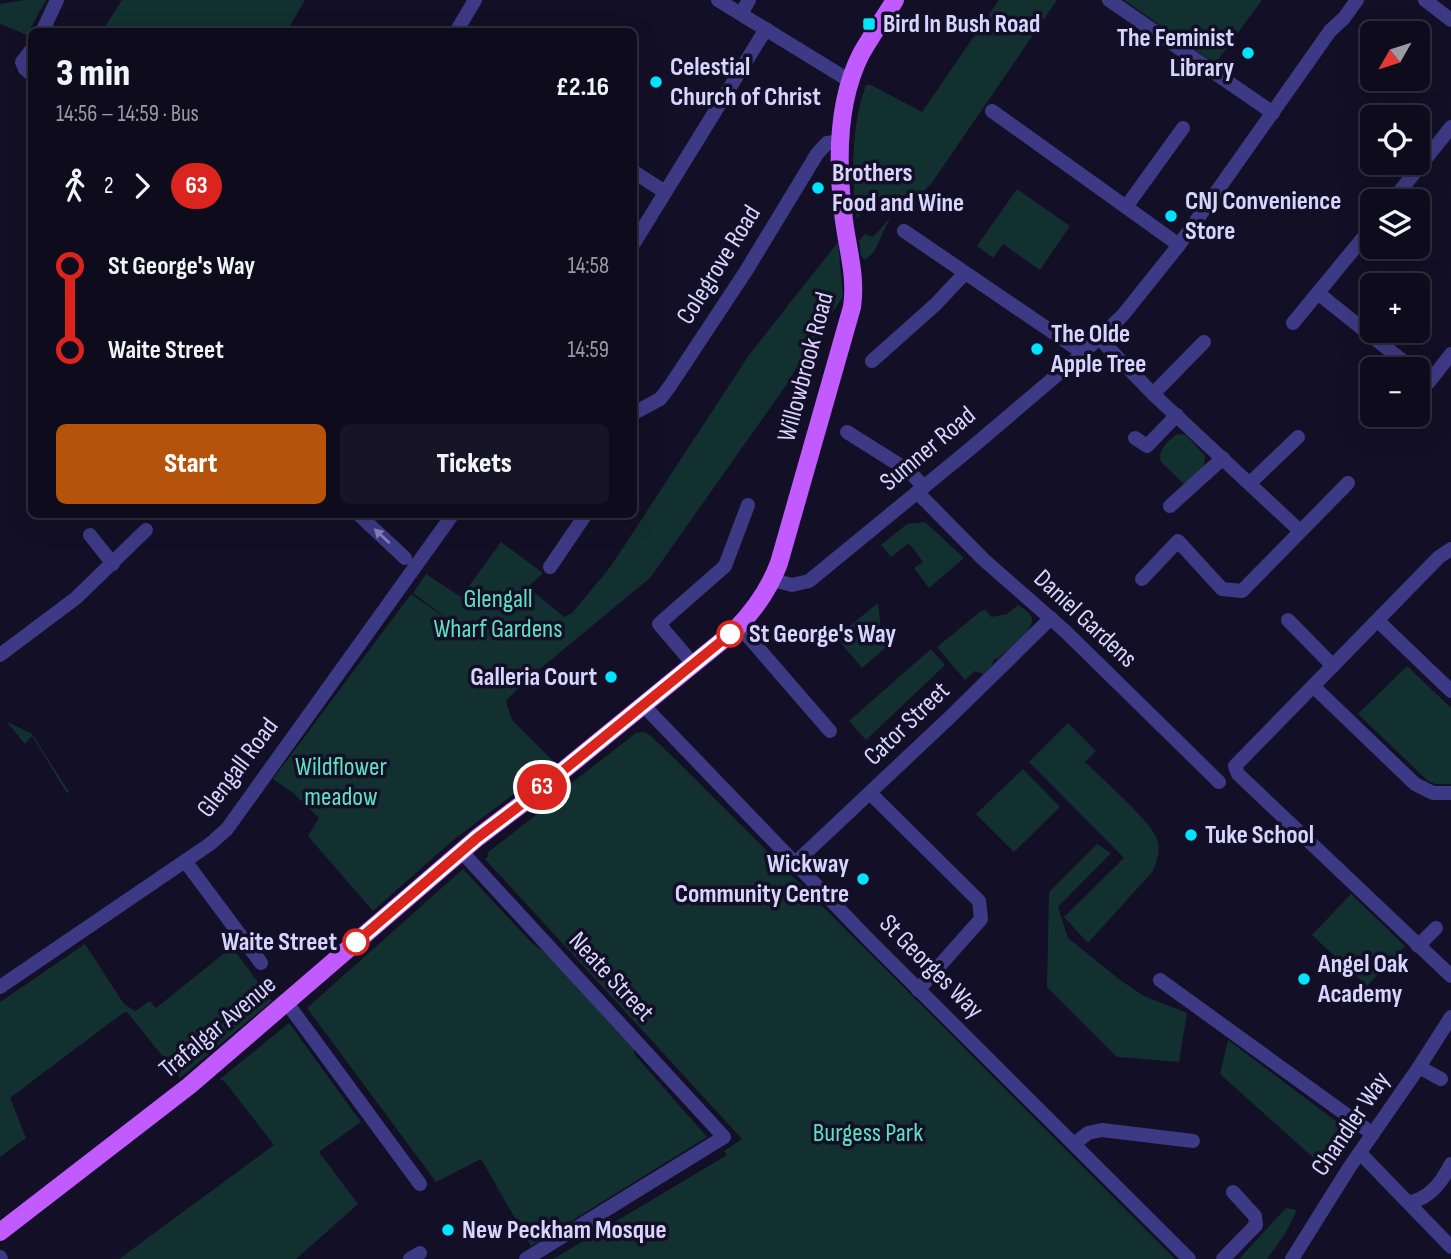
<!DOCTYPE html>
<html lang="en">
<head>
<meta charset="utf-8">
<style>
  body { margin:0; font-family:"Sofia Sans Condensed",sans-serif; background:#171425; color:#f1f3f6; height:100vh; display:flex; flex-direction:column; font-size:26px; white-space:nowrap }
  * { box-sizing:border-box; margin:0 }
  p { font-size:23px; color:#9b9ba3 }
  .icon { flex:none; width:38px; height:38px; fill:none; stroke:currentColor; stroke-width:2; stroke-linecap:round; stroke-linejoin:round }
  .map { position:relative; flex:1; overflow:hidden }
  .drawer { position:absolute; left:28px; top:28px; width:609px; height:490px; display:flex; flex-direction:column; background:#0e0b1c; border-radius:10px; box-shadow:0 7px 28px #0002,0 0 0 2px #2e2b3b }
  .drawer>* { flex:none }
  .badge { padding:0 14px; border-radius:23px; font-size:24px; line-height:46px }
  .needle { width:46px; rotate:231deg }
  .buttons { position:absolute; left:1360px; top:21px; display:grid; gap:14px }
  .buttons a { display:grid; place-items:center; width:70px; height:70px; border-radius:10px; background:#0e0b1c; box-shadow:0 7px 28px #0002,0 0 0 2px #2e2b3b; font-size:35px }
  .map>.badge { position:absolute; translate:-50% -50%; box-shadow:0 0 0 4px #fff }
  .legs { display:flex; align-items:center; gap:10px; height:77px; padding:0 28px; font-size:23px }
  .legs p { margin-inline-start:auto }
  .head { display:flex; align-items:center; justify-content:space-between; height:119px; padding:0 28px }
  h1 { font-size:38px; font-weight:800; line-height:52px }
  .button { display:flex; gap:14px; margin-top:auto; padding:14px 28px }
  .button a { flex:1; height:80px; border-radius:10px; background:#b45309; color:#fff; font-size:28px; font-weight:800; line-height:80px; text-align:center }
  .button a+a { background:#171425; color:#f1f3f6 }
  ul { padding:0 28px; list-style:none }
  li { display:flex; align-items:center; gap:24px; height:84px; font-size:26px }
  li i { display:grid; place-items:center; width:10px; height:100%; margin:0 9px; background:currentColor }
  li i::after { content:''; width:18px; height:18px; margin:-9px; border:5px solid; border-radius:50%; background:#0e0b1c }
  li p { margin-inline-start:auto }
  li:first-child i { background:linear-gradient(#0000 50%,currentColor 0) }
  li:last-child i { background:linear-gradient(currentColor 50%,#0000 0) }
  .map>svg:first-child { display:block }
  .green { fill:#12302f }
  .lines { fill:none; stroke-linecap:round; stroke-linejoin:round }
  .minor { stroke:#3d3a85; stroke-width:14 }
  .major { stroke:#c25bff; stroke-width:18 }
  .oneway { fill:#837fbc }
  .line-1-casing { stroke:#fff; stroke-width:16 }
  .line-1 { stroke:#dc241f; stroke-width:10 }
  .poi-dot { fill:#00e5ff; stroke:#130f26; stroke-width:2.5 }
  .stop-1-dot { fill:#fff; stroke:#dc241f; stroke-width:3.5 }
  .labels { text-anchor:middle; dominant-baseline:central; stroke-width:7; stroke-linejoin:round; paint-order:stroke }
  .poi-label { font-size:26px; font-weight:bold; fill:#d9d4ff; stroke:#130f26; text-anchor:start }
  .street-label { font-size:26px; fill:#d9d4ff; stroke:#130f26 }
  .park-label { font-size:26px; fill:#5fe0c0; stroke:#130f26 }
  .stop-label { font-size:26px; font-weight:bold; fill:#d9d4ff; stroke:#130f26; text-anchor:start }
</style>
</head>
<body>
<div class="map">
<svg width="1451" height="1259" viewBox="0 0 1451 1259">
  <rect width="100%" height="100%" fill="#130f26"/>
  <!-- green -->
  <g class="green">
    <path d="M25 0H46L27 35 0 24V4Z"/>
    <path d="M122 0H305L287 31H102Z"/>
    <path d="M999 0H1057L931 184 906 208 894 200C883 208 878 212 864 207L857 219C851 178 851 124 866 85H871L922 112Z"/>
    <path d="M1124 0H1262L1215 64Z"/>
    <path d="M1017 189 1070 226 1040 270 1003 244 993 258 977 246Z"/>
    <path d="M890 218 874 252 865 260 861 256 859 240 865 234 873 237Z"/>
    <path d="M838 242 843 297 811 343 787 384 650 578 524 682 506 701 512 720 555 763 452 841 373 911 308 836 319 818 293 793 273 779 411 594 456 625 413 593 426 574 461 597 501 542 543 573 528 587 564 617 572 613 611 566 749 355Z"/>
    <path d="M1177 434 1186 435 1205 456 1204 466 1185 485 1161 462C1157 450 1168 441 1177 434Z"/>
    <path d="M925 522 964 558 929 588 914 568 923 562 909 543 891 557 881 545 907 524Z"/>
    <path d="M878 603 881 631 891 643 862 668 836 637Z"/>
    <path d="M1018 605C1022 608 1029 612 1031 616 1038 629 1006 651 997 659H994L991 667 983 674 975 671 965 680 937 647 981 611 986 610 991 617 1007 614Z"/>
    <path d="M931 649 945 665 866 740 849 721Z"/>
    <path d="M1407 666 1451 708V784H1435L1428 781 1358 714Z"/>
    <path d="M7 722 32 734 69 792 67 793 32 736 25 744Z"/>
    <path d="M1068 723 1096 751 1085 762C1101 778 1151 821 1157 839 1161 849 1157 861 1153 871L1088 943 1064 917 1124 858 1029 762Z"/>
    <path d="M644 732 651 736 674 758 1175 1259H553L727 1155 724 1151 742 1139 485 859 488 856 487 853 545 808 547 802 636 733Z"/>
    <path d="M1023 769 1060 807 1014 852 976 814Z"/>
    <path d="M1097 844 1111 853 1058 907 1068 938 1120 980 1144 996 1187 1013 1179 1062 1117 1057 1047 987 1049 892Z"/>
    <path d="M463 869 532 943 547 954 634 1049 635 1055 707 1137 531 1246 481 1159 436 1182 307 1008Z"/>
    <path d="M1351 894 1405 946 1367 986 1312 935Z"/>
    <path d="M85 944 124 1004 135 1011 150 1001 156 1008 232 947 272 1001 180 1078 127 1012 123 1013 10 1098 26 1138 0 1157V1002Z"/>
    <path d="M289 1023 361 1122 319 1152 358 1204 296 1259H119L274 1145 225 1082 220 1079Z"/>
    <path d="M1228 1040 1341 1125 1317 1161 1220 1074Z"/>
    <path d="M1286 1208 1297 1210 1285 1234 1267 1259H1239Z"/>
  </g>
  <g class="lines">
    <!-- minor -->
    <g class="minor">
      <path d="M718 0 850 81"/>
      <path d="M1109 0 1273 113"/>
      <path d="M1425 0 1451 20"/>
      <path d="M741 14 749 0"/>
      <path d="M42 32 57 0"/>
      <path d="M456 32 475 0"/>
      <path d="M32 49 22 62 25 69 32 75"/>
      <path d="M992 111 1179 245"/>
      <path d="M634 172 665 192"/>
      <path d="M1392 201 1451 127"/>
      <path d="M1126 207 1183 128"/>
      <path d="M904 231 1083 353"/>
      <path d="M634 243 766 29"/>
      <path d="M1319 294 1413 369"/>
      <path d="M1293 323 1372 227"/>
      <path d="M1099 338 1153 394 1300 531"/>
      <path d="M872 361 936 304 965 273"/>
      <path d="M1418 373 1429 382 1451 354"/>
      <path d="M1153 394 1204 342"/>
      <path d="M634 413 660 399 670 386 746 271 817 154 827 143 841 141"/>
      <path d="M847 432 909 471 924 487"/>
      <path d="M1135 438 1147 446 1177 415"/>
      <path d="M1250 483 1298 437"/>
      <path d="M917 492 983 559 1065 631 1219 782"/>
      <path d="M1170 506 1223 458"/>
      <path d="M358 514 405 558"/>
      <path d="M90 535 113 564"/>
      <path d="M1451 549 1439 557 1235 766 1238 774 1451 976"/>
      <path d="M550 567 586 514"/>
      <path d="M1142 579 1178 541 1222 589 1242 591 1348 483"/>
      <path d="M773 580 792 585 809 581 970 449 1083 353 1123 315 1179 245 1330 31 1344 18 1357 0"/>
      <path d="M1288 620 1333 666"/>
      <path d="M1378 621 1451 691"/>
      <path d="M739 626 830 731"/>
      <path d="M0 655 76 598 146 530"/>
      <path d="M693 664 659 624 725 566 748 505"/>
      <path d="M1313 686 1415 784 1433 793H1451"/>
      <path d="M643 705 869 940 1189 1259"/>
      <path d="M870 793 979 901 981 919 918 990"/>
      <path d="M461 851 724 1137 526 1259"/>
      <path d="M185 861 261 963"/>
      <path d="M794 864 949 718 1051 618"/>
      <path d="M1418 946 1436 928"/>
      <path d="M1160 980 1373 1134"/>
      <path d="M0 987 210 844 227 829 453 514"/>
      <path d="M287 1003 420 1184"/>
      <path d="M1419 1067 1441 1079"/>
      <path d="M1074 1144 1088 1133 1102 1130 1193 1141"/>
      <path d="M1360 1153 1451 1247"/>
      <path d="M1410 1202C1429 1199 1442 1182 1451 1164"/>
      <path d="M0 1257 1 1259"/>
      <path d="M410 1259 420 1253"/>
      <path d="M1223 1259 1256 1225 1255 1216 1233 1192"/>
      <path d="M1292 1259 1349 1168 1419 1067 1451 1017"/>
    </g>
    <!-- major -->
    <path class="major" d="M0 1232 189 1086 477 838 527 800 734 631C754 611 769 590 779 563L852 307C857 274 846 245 843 212 837 161 837 101 861 54 871 36 884 18 895 0"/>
  </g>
  <!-- one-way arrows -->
  <defs><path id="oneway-solid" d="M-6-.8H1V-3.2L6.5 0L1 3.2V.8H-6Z" transform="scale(1.75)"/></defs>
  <use class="oneway" href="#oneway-solid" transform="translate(382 536) rotate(-137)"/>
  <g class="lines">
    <defs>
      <path id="line-1" d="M356 942 477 838 527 800 730 634"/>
    </defs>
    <!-- line-1 casing -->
    <use href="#line-1" class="line-1-casing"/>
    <!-- line-1 -->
    <use href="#line-1" class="line-1"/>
  </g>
  <!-- markers -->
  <g class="poi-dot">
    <rect x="862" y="17" width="14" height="14" rx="3.5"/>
    <circle cx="1248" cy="53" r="7"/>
    <circle cx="656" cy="82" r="7"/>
    <circle cx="818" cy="188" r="7"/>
    <circle cx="1171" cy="216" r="7"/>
    <circle cx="1037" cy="349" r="7"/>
    <circle cx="611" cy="677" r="7"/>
    <circle cx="1191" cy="835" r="7"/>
    <circle cx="863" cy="879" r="7"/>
    <circle cx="1304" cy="979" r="7"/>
    <circle cx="448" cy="1230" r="7"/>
  </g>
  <g class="stop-1-dot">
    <circle cx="730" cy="634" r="12"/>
    <circle cx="356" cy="942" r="12"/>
  </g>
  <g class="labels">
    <!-- poi labels -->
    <g class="poi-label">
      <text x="883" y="24">Bird In Bush Road</text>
      <text x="1234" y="38" text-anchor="end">The Feminist<tspan x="1234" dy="30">Library</tspan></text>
      <text x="670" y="67">Celestial<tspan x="670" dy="30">Church of Christ</tspan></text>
      <text x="832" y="173">Brothers<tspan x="832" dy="30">Food and Wine</tspan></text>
      <text x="1185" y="201">CNJ Convenience<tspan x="1185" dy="30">Store</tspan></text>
      <text x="1051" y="334">The Olde<tspan x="1051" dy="30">Apple Tree</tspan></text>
      <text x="597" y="677" text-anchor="end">Galleria Court</text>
      <text x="1205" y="835">Tuke School</text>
      <text x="849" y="864" text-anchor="end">Wickway<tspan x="849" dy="30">Community Centre</tspan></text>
      <text x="1318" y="964">Angel Oak<tspan x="1318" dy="30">Academy</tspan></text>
      <text x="462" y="1230">New Peckham Mosque</text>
    </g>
    <!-- street labels -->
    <g class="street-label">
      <text transform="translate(719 265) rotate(-58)">Colegrove Road</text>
      <text transform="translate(806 367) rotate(-75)">Willowbrook Road</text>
      <text transform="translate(928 449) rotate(-40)">Sumner Road</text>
      <text transform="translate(1085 619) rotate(43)">Daniel Gardens</text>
      <text transform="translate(907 724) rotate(-44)">Cator Street</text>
      <text transform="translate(238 768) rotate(-53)">Glengall Road</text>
      <text transform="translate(931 967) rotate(45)">St Georges Way</text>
      <text transform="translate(611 977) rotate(47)">Neate Street</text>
      <text transform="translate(218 1027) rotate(-40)">Trafalgar Avenue</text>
      <text transform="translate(1351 1124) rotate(-56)">Chandler Way</text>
    </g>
    <!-- park labels -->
    <g class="park-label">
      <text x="498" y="599">Glengall<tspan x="498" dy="30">Wharf Gardens</tspan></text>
      <text x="341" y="767">Wildflower<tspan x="341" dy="30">meadow</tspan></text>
      <text x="868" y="1133">Burgess Park</text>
    </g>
    <!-- stop labels -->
    <g class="stop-label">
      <text x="749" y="634">St George's Way</text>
      <text x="337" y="942" text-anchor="end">Waite Street</text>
    </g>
  </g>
</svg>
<div class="buttons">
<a><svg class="needle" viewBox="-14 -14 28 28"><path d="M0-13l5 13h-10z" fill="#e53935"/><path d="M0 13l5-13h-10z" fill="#9b9ba3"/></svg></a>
<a><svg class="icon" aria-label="locate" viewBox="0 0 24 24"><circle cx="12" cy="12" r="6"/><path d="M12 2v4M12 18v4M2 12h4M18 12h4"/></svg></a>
<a><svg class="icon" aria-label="layers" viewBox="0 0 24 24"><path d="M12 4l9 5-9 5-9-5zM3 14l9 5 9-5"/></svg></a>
<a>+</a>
<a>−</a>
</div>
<b class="badge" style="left:542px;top:787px;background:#dc241f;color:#fff">63</b>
<section class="drawer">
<div class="head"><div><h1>3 min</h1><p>14:56 – 14:59 · Bus</p></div><b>£2.16</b></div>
<div class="legs"><svg class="icon" aria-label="walk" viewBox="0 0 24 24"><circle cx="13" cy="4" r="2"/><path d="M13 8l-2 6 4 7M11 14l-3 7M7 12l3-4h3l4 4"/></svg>2<svg class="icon" aria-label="forward" viewBox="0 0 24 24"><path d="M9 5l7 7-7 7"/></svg><b class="badge" style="background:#dc241f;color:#fff">63</b></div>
<ul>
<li><i style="color:#dc241f"></i><b>St George's Way</b><p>14:58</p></li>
<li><i style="color:#dc241f"></i><b>Waite Street</b><p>14:59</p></li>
</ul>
<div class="button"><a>Start</a><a>Tickets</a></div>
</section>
</div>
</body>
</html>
